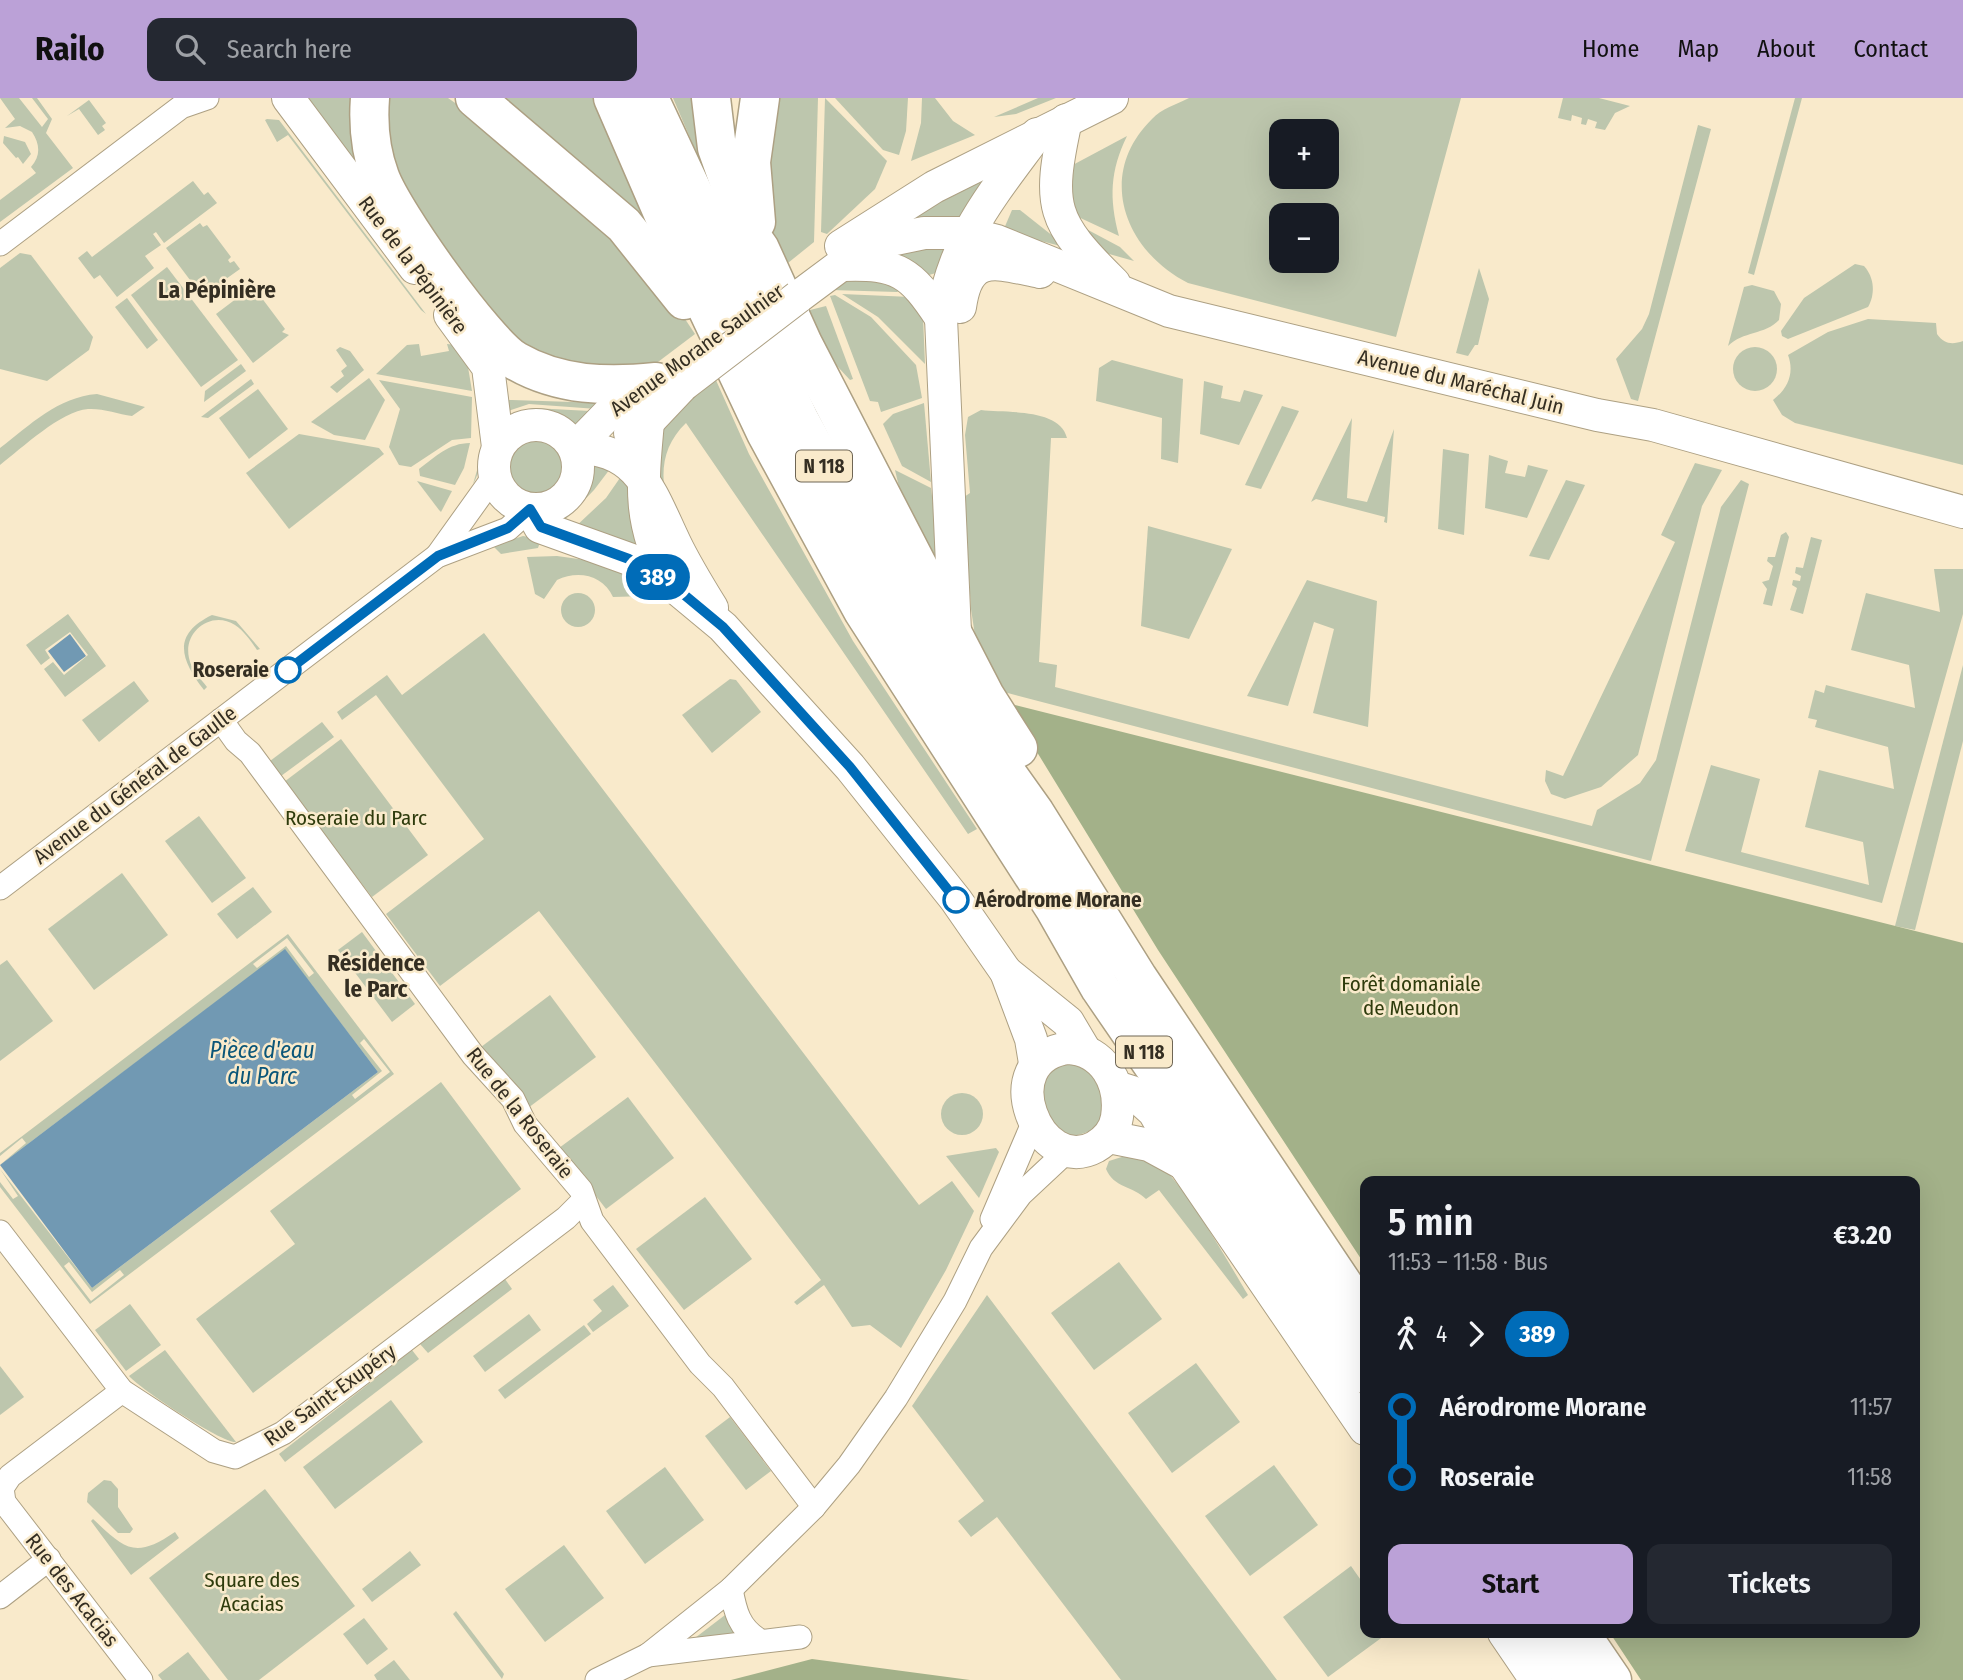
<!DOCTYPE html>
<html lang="en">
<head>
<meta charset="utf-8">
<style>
  body { margin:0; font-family:"Fira Sans Condensed",sans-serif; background:#242831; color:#f1f3f6; height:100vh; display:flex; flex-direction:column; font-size:26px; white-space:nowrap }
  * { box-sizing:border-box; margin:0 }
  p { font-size:23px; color:#9ea1a6 }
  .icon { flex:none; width:38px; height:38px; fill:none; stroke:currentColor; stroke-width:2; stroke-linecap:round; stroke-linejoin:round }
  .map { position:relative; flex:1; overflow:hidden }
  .details { position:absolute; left:1360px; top:1078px; width:560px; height:462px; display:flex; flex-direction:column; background:#171b24; border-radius:14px; box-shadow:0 7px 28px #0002 }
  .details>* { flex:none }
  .badge { padding:0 14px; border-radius:23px; font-size:24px; line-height:46px }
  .fabs { position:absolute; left:1269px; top:21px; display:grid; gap:14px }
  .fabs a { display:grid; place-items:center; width:70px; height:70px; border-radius:14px; background:#171b24; box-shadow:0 7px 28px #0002; font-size:35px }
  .map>.badge { position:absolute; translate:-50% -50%; box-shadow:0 0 0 4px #fff }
  .legs { display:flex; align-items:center; gap:10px; height:77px; padding:0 28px; font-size:23px }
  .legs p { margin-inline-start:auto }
  .headline { display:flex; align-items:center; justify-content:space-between; height:119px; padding:0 28px }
  h1 { font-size:38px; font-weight:600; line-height:52px }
  .action { display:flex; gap:14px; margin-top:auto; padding:14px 28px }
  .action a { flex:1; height:80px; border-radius:14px; background:#bba1d7; color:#111; font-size:28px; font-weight:600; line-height:80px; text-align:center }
  .action a+a { background:#242831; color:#f1f3f6 }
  ul { padding:0 28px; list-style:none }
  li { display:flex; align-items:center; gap:24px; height:70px; font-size:26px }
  li i { display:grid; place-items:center; width:10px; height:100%; margin:0 9px; background:currentColor }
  li i::after { content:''; width:18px; height:18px; margin:-9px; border:5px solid; border-radius:50%; background:#171b24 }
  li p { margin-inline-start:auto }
  li:first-child i { background:linear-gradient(#0000 50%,currentColor 0) }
  li:last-child i { background:linear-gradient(currentColor 50%,#0000 0) }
  header { display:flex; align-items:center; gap:42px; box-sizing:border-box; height:98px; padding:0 35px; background:#bba1d7; color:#111 }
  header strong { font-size:33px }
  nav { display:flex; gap:38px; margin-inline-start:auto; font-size:24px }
  .search { width:490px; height:63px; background:#242831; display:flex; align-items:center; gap:18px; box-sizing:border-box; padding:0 24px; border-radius:14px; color:#9ea1a6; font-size:26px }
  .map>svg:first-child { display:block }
  .green { fill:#bdc6ad; fill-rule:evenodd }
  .forest { fill:#a3b189 }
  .water { fill:#7199b3 }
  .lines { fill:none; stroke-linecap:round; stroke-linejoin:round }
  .street-casing { stroke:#ada083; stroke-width:25 }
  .secondary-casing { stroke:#ada083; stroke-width:34 }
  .highway-casing { stroke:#ada083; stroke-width:41 }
  .street { stroke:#fff; stroke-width:23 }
  .secondary { stroke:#fff; stroke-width:32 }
  .highway { stroke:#fff; stroke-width:38 }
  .secondary-bridge-casing { stroke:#ada083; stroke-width:34; stroke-linecap:butt }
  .secondary-bridge { stroke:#fff; stroke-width:32 }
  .line-1-casing { stroke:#fff; stroke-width:16 }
  .line-1 { stroke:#006cb8; stroke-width:10 }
  .stop-1-dot { fill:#fff; stroke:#006cb8; stroke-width:3.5 }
  .labels { text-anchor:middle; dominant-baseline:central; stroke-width:5; stroke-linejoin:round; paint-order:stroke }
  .shield { fill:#f9eacb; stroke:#6f6655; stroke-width:2 }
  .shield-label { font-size:19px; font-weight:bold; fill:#342e22 }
  .street-label { font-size:21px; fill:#342e22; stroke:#f9eacb }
  .stop-label { font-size:21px; font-weight:bold; fill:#342e22; stroke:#f9eacb; text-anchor:end }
  .park-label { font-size:21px; fill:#2e3b0c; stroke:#f9eacb }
  .neighbourhood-label { font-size:23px; font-weight:bold; fill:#342e22; stroke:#f9eacb }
  .water-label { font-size:23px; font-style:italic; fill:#0b5679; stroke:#f9eacb }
</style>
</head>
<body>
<header>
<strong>Railo</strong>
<div class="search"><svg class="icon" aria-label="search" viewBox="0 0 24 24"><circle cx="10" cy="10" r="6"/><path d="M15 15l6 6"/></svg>Search here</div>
<nav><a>Home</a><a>Map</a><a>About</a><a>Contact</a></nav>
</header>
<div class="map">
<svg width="1963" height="1582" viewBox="0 0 1963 1582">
  <rect width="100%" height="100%" fill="#f9eacb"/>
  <!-- green -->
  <g class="green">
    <path d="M0 0H19L42 29 48 21 32 0H37L52 21 46 35 73 70 0 124V102L36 75 31 69C41 58 40 46 32 34L20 28 5 30 15 21Z"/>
    <path d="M299 0H355L361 73Z"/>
    <path d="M382 0H448L461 9 580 101 667 194 695 236 654 267 621 276 524 255 397 90Z"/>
    <path d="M492 0H594L655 141Z"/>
    <path d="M673 0H702L726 111 705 75Z"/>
    <path d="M768 0H818L814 144 778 173 764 121Z"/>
    <path d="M825 0 887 63 875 91 827 136 821 134Z"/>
    <path d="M835 0H908L906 33 899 57 883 52Z"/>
    <path d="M922 0H935L953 23 975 37 911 63 921 25Z"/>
    <path d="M1038 0H1056L1016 16 994 19Z"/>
    <path d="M1189 0H1461L1396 239 1188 185C1125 153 1095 77 1152 21 1161 11 1177 6 1189 0ZM1281 33H1326V79H1281ZM1281 117H1326V163H1281Z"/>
    <path d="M1563 0H1599L1630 8 1615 15 1605 32 1595 30 1597 24 1588 21 1586 27 1581 26 1582 20 1572 17 1571 23 1558 20Z"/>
    <path d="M1795 0H1802L1754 177 1748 175Z"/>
    <path d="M89 2 106 25 102 28 105 32 98 37 79 11 67 18Z"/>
    <path d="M267 21 279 22 426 216 421 212 288 37 277 44 265 22Z"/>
    <path d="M1698 27 1711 31 1638 303 1631 301 1616 261 1642 231 1649 216Z"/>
    <path d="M4 38 25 44 31 56 23 66 18 59 16 60 3 45Z"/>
    <path d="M1127 38C1110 73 1109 100 1119 138L1074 117 1069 69Z"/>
    <path d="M989 72 992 80 961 120 883 132Z"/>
    <path d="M193 83 204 97 208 94 217 105 164 145 156 134 153 136 161 147 145 158 154 170 117 199 100 177 94 181 78 160 87 153 92 159Z"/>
    <path d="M1012 112H1020L1068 150 1003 133Z"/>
    <path d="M200 125 203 129 207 127 231 159 228 162 230 165 234 163 240 171 202 198 166 150Z"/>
    <path d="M1075 125 1120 149 1134 163 1102 154Z"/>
    <path d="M947 144 936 175 922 179 884 151Z"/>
    <path d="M20 155 31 157 93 239 89 252 47 283 0 271V170Z"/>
    <path d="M1855 166 1864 168C1875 180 1875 197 1868 209L1788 241 1782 238 1781 233 1804 200Z"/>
    <path d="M167 169 238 262 201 289 131 197Z"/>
    <path d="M1479 170 1489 201 1478 247H1475L1468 258 1456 255Z"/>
    <path d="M845 176 909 189 897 194 831 192Z"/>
    <path d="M1752 187 1774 193 1781 206 1779 222C1765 237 1743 233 1728 248L1744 189Z"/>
    <path d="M253 188 258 195 255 197 257 201 261 199 285 231 282 234 289 237 253 265 216 216Z"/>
    <path d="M842 196 911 199 923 219 925 266 878 219Z"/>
    <path d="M835 197 871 219 916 267 922 300 881 314 878 304 870 303 830 198Z"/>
    <path d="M127 200 158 242 147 251 115 209Z"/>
    <path d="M826 208 853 281 850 282 813 242 802 214Z"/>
    <path d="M1868 221 1936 225 1937 236C1944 246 1952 247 1963 243V367L1795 325 1782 317 1773 302C1787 291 1795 276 1788 257L1828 234Z"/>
    <path d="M419 246 421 258 449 253 447 246 456 247 468 269 472 293 376 276 407 247Z"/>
    <circle cx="1755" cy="271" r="22"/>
    <path d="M340 249 350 253 364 272 337 295 330 289 344 278 341 273 347 268 336 252Z"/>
    <path d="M1112 262 1183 281 1178 365 1161 361 1162 320 1096 303 1099 270Z"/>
    <path d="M241 266 246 273 204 304 205 293Z"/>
    <path d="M369 280 385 302 365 342 334 337 311 324Z"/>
    <path d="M715 280 749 356 853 543 977 731 968 736 686 325C664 346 660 371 666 400L657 385 662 329 680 308Z"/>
    <path d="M251 281 254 286 208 320 201 319Z"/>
    <path d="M379 282 472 299 471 340 452 342 411 369 399 367 389 349 400 311Z"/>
    <path d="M1204 283 1223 288 1221 300 1240 304 1244 292 1263 297 1239 347 1200 336Z"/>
    <path d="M258 291 288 331 249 361 219 320Z"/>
    <path d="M97 296 145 309 132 318C118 316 102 310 88 311 61 313 22 350 0 367V350C30 327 58 299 97 296Z"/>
    <path d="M502 302H512L603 305 597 311 529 306 508 313Z"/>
    <path d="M924 305 931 384 902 368 883 326 893 316Z"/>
    <path d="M1282 308 1299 313 1261 391 1245 387Z"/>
    <path d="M533 310 590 313 576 326C567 324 560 317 551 315 528 309 496 321 486 345 480 358 481 373 473 386L486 342 513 315Z"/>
    <path d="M981 312C1006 315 1060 310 1067 340H1051L1039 564 1057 567 1055 589 1592 728 1597 712 1640 685 1656 662 1721 409 1741 382 1749 386 1651 763 1004 594 977 551 971 511 964 399 970 395 965 337 968 319Z"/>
    <path d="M1352 320 1347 400 1367 404 1394 331 1387 425 1384 424 1385 419 1316 401 1311 404Z"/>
    <path d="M299 336 379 350 384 356 289 431 246 375Z"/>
    <circle cx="536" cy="369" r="27"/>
    <path d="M470 345 464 370 455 387 420 378 419 371C435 359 449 345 470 345Z"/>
    <path d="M1443 351 1469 356 1464 437 1438 431Z"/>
    <path d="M1489 357 1508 363 1505 375 1525 379 1528 367 1548 372 1527 420 1485 410Z"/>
    <path d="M1695 365 1722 372 1702 408 1638 657 1601 689 1565 701 1551 696 1545 683 1546 672 1563 678 1675 444 1661 437Z"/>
    <path d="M591 367H613L594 392 558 429 552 421C578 414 588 392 591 367Z"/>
    <path d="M895 372 931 390 943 484 906 419Z"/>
    <path d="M622 377 637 393 647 456 573 431 606 400Z"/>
    <path d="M1566 382 1585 387 1549 462 1529 458Z"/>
    <path d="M417 383 452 393 441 414 439 412Z"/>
    <path d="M1148 428 1232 451 1189 541 1141 528Z"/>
    <path d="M1786 434 1789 439 1772 508 1763 506 1767 491 1762 484 1769 482 1773 468 1767 463 1768 459H1775L1781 437Z"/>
    <path d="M523 438 541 441 538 450 501 456 493 448Z"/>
    <path d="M1811 439 1822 442 1803 516 1790 512 1797 490 1792 487 1793 482 1800 483 1801 478 1795 475 1796 469 1803 470Z"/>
    <path d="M557 458 600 464 643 481 647 498 613 499C603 477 578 472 557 482L544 501 535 496 527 459Z"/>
    <path d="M1934 471H1963V516L1882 805 1685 753 1711 667 1760 681 1741 754 1869 787 1863 744 1805 729 1819 672 1894 691 1888 649 1815 629 1817 622 1808 620 1815 592 1824 595 1826 587 1915 610 1909 567 1851 552 1866 495 1940 514Z"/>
    <path d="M1307 482 1377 503 1368 629 1313 615 1334 531 1314 524 1288 608 1247 598Z"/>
    <circle cx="578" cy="512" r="17"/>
    <path d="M68 516 106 568 65 599 44 571 53 564 64 577 88 557 70 534 45 552 50 560 41 567 26 547Z"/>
    <path d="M212 517 236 523 260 551 257 552C251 543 244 533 235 527 211 512 183 534 189 560 191 571 200 580 207 589L204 592C181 562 171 537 212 517Z"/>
    <path d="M484 535 919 1107 952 1083 974 1113 946 1172 901 1250 870 1227 852 1229 824 1187 797 1207 794 1204 821 1182 539 813 440 888 386 816 484 741 376 597 342 622 337 614 387 577 402 597Z"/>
    <path d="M1963 567V643L1915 832 1895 828Z"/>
    <path d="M730 581 736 582 761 614 712 655 682 617Z"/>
    <path d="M134 583 149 603 99 644 82 622Z"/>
    <path d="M322 624 334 639 281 678 270 663Z"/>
    <path d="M341 641 428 757 372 799 284 684Z"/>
    <path d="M199 718 246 780 212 805 165 743Z"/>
    <path d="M122 775 168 837 94 892 48 831Z"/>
    <path d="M253 789 272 814 237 841 217 816Z"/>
    <path d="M362 834 415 906 392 924 338 852Z"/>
    <path d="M288 836 394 976 90 1206 0 1089V1084L13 1101 18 1098 0 1071 92 1190 378 974 285 852 0 1067 26 1045 22 1040 0 1058V1055ZM287 840 314 875 309 879 286 848 257 870 253 866ZM364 941 390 974 355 1001 352 997 382 973 360 945ZM69 1164 92 1194 120 1172 124 1177 91 1203 64 1168Z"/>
    <path d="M7 862 53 923 0 963V867Z"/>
    <path d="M550 897 596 959 528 1010 481 949Z"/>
    <path d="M1069 962C1076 966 1087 970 1092 976 1116 1006 1104 1040 1064 1038 1043 1011 1038 1002 1049 969Z"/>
    <path d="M441 984 521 1091 253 1295 196 1221 295 1146 270 1113Z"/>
    <circle cx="962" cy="1016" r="21"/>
    <path d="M628 999 674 1060 606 1111 559 1050Z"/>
    <path d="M996 1050 999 1054 979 1100 946 1058Z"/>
    <path d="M1128 1057C1138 1058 1150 1062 1159 1067 1183 1083 1231 1169 1248 1197L1243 1201 1159 1092 1146 1101C1133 1088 1114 1090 1106 1071L1109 1063Z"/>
    <path d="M705 1099 752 1161 684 1212 636 1151Z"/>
    <path d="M1119 1164 1162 1221 1094 1272 1051 1215Z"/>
    <path d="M505 1181 512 1191 428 1255 420 1246Z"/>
    <path d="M613 1187 629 1208 593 1234 587 1226 602 1213 593 1202Z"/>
    <path d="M987 1197 1277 1582H1121L997 1419 971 1439 958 1423 984 1403 912 1308Z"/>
    <path d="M130 1206 161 1247 126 1273 95 1232Z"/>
    <path d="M529 1216 541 1232 485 1274 473 1258Z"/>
    <path d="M584 1227 591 1236 505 1301 498 1292Z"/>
    <path d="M165 1252 236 1344C223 1346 140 1291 129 1278Z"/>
    <path d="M412 1252 419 1261 285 1364 279 1356Z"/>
    <path d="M1196 1265 1240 1324 1172 1375 1128 1315Z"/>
    <path d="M0 1268 24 1299 0 1317Z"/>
    <path d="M391 1302 423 1344 335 1411 303 1369Z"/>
    <path d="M730 1319 771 1373 746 1392 705 1338Z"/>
    <path d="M1274 1367 1318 1427 1250 1478 1205 1418Z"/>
    <path d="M665 1369 704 1422 645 1466 606 1413Z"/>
    <path d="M104 1382 111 1383 118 1391V1409L133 1431 130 1435H118L87 1404 88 1395Z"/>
    <path d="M265 1391 355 1508 259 1582H228L149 1480Z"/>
    <path d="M93 1421C126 1452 135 1461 175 1434L179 1440 131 1477 91 1423Z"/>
    <path d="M564 1447 604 1500 545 1544 505 1491Z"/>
    <path d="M410 1453 421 1467 372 1504 362 1491Z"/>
    <path d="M1351 1468 1365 1488V1535H1388L1328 1579 1283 1519Z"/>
    <path d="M456 1513 504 1576 502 1581 453 1516Z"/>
    <path d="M729 1514 736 1538 691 1543Z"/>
    <path d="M364 1520 388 1551 367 1567 343 1536Z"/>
    <path d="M188 1554 210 1582H162L158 1577Z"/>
    <path d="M394 1562 410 1582H377L374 1577Z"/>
  </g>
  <!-- forest -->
  <g class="forest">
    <path d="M1007 605 1963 845V1582H1641L1610 1535H1914V1083H1365V1167L1158 852Z"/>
    <path d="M812 1561 970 1582H731Z"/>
  </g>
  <!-- water -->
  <g class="water">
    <path d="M70 536 86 558 64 574 48 553Z"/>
    <path d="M285 851 378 974 92 1190 0 1067Z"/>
  </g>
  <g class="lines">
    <defs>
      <g id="street">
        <path d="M0 146 181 9 207 0"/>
        <path d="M437 458 495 377"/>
        <path d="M221 622 236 643 250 655 473 957 513 1001 525 1026 581 1092 592 1123 700 1266 723 1289 814 1409"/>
        <path d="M0 790 437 458 508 431 530 411"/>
        <path d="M992 1121 1034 1023"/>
        <path d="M0 1134 122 1293 214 1353 235 1359 283 1335 566 1120 583 1103"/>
        <path d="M122 1293 10 1378 2 1390 4 1404 141 1582"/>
        <path d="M731 1491C735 1513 739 1530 759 1542"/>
        <path d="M0 1499 49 1461"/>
        <path d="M648 1557 800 1539"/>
        <path d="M597 1582 648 1557 731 1491 814 1409 849 1367 896 1300 955 1203 981 1150 1021 1096 1066 1054"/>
      </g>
      <g id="secondary">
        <path d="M288 0 415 170"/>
        <path d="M1066 22C1047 109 1051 123 1114 185"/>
        <path d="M841 148 934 89 1112 0"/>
        <path d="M843 167C898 165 911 174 941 220"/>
        <path d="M798 199 841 167 886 143 924 135H966L997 143 1169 213 1597 317 1653 327 1963 414"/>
        <path d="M960 209C968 153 996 165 1040 174"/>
        <path d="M450 217 488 269 498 349"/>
        <path d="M648 324C642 389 638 426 670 485"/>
        <circle cx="536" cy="369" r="42"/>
        <path d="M630 335 648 324 683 287"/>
        <path d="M575 350C639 349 651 395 675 445 686 468 699 489 712 510"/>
        <path d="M575 350 613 311 657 283"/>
        <path d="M530 411 540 429 629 461 670 485 723 529 850 669 956 802 1006 874 1031 941 1035 965"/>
        <path d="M955 534 941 220C955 139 990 100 1037 36"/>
        <path d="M1006 874 1068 924 1084 951"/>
        <path d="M1068 950C1104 952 1122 985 1117 1019 1115 1032 1107 1042 1095 1049 1039 1080 990 961 1068 950Z"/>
        <path d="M1116 989 1132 994 1154 1014 1184 1066 1365 1331"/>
        <path d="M1109 1039 1149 1047 1184 1066"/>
        <path d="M1504 1535 1536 1582"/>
      </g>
      <g id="highway">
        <path d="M370 0C368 26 371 55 380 79 393 115 485 245 516 263 559 288 608 289 656 284"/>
        <path d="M475 0 624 127 684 202"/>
        <path d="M613 0 671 134 766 335 863 513 1055 811 1100 890 1365 1276"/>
        <path d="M649 0 799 321 926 554 961 611 1035 715 1138 880 1365 1219"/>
        <path d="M711 0 717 50 746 131 760 151 803 246 985 598 1018 650"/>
        <path d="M756 124 751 64 760 0"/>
        <path d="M1543 1535 1575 1582"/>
        <path d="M1580 1535 1612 1582"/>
      </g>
    </defs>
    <!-- street casing -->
    <use href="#street" class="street-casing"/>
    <!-- secondary casing -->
    <use href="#secondary" class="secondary-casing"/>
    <!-- highway casing -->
    <use href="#highway" class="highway-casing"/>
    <!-- street -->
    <use href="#street" class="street"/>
    <!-- secondary -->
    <use href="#secondary" class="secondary"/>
    <!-- highway -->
    <use href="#highway" class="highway"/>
    <defs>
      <path id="secondary-bridge" d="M683 287 798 199"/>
    </defs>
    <!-- secondary-bridge casing -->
    <use href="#secondary-bridge" class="secondary-bridge-casing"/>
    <!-- secondary-bridge -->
    <use href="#secondary-bridge" class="secondary-bridge"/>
  </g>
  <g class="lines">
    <defs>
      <path id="line-1" d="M288 572 438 458 508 430 530 411 541 429 629 461 670 485 723 529 850 669 956 802"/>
    </defs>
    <!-- line-1 casing -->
    <use href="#line-1" class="line-1-casing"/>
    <!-- line-1 -->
    <use href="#line-1" class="line-1"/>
  </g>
  <!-- markers -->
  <g class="stop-1-dot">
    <circle cx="288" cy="572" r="12"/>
    <circle cx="956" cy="802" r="12"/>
  </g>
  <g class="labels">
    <!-- shield labels -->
    <g class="shield">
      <rect x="796" y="352.5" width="56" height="31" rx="5"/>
      <rect x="1116" y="938.5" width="56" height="31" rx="5"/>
    </g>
    <g class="shield-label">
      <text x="824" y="368">N 118</text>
      <text x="1144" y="954">N 118</text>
    </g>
    <!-- street labels -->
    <g class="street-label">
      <text transform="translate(413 167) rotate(53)">Rue de la Pépinière</text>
      <text transform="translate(697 252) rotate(-36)">Avenue Morane Saulnier</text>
      <text transform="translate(1461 284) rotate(14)">Avenue du Maréchal Juin</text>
      <text transform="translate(135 687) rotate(-37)">Avenue du Général de Gaulle</text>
      <text transform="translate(520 1015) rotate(52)">Rue de la Roseraie</text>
      <text transform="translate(330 1297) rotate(-36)">Rue Saint-Exupéry</text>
      <text transform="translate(72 1492) rotate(52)">Rue des Acacias</text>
    </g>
    <!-- stop labels -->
    <g class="stop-label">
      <text x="269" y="572">Roseraie</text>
      <text x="975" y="802" text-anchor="start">Aérodrome Morane</text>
    </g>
    <!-- park labels -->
    <g class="park-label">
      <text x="356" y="720">Roseraie du Parc</text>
      <text x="1411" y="886">Forêt domaniale<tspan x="1411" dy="24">de Meudon</tspan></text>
      <text x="252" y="1482">Square des<tspan x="252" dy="24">Acacias</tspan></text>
    </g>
    <!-- neighbourhood labels -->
    <g class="neighbourhood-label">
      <text x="217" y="192">La Pépinière</text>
      <text x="376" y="865">Résidence<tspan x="376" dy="26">le Parc</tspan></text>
    </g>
    <!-- water labels -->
    <g class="water-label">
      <text x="262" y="952">Pièce d'eau<tspan x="262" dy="26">du Parc</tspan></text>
    </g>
  </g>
</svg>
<div class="fabs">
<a>+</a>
<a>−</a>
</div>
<b class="badge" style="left:658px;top:479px;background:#006cb8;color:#fff">389</b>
<section class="details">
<div class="headline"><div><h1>5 min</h1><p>11:53 – 11:58 · Bus</p></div><b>€3.20</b></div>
<div class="legs"><svg class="icon" aria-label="walk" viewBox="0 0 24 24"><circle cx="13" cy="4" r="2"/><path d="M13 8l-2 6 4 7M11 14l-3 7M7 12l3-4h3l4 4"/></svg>4<svg class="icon" aria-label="forward" viewBox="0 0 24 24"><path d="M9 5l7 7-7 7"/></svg><b class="badge" style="background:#006cb8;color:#fff">389</b></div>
<ul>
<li><i style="color:#006cb8"></i><b>Aérodrome Morane</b><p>11:57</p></li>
<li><i style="color:#006cb8"></i><b>Roseraie</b><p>11:58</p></li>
</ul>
<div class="action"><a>Start</a><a>Tickets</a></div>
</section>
</div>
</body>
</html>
